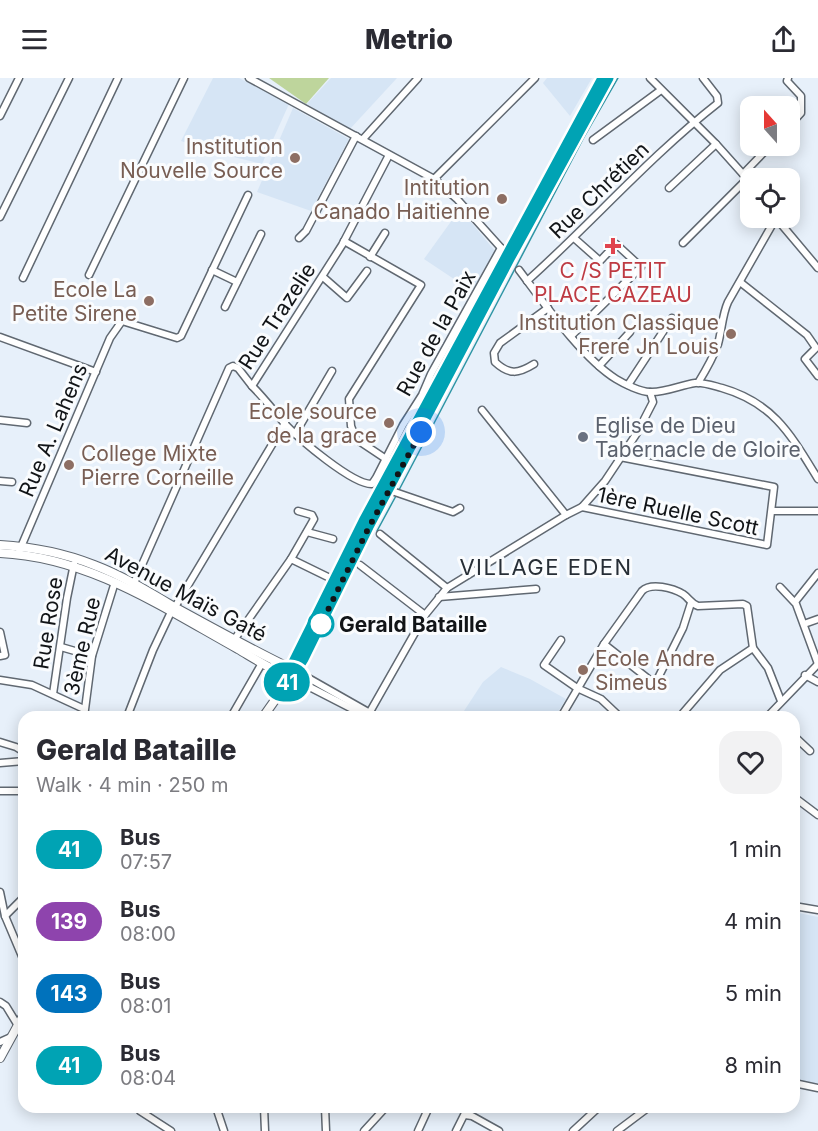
<!DOCTYPE html>
<html lang="en">
<head>
<meta charset="utf-8">
<style>
  body { margin:0; font-family:Inter,sans-serif; background:#f2f2f3; color:#2b2b33; height:100vh; display:flex; flex-direction:column; font-size:22px; white-space:nowrap }
  * { box-sizing:border-box; margin:0 }
  p { font-size:20px; color:#7c7c81 }
  .icon { flex:none; width:33px; height:33px; fill:none; stroke:currentColor; stroke-width:2; stroke-linecap:round; stroke-linejoin:round }
  .map { position:relative; flex:1; overflow:hidden }
  .drawer { position:absolute; left:18px; top:633px; width:782px; height:402px; display:flex; flex-direction:column; background:#fff; border-radius:18px; box-shadow:0 3px 15px #0003 }
  .drawer>* { flex:none }
  .badge { padding:0 12px; border-radius:20px; font-size:21px; line-height:39px }
  .needle { width:39px; rotate:339deg }
  .tools { position:absolute; left:740px; top:18px; display:grid; gap:12px }
  .tools a { display:grid; place-items:center; width:60px; height:60px; border-radius:12px; background:#fff; box-shadow:0 3px 15px #0003; font-size:30px }
  .you { position:absolute; width:30px; height:30px; margin:-15px; border:4px solid #fff; border-radius:50%; background:#1a73e8; box-shadow:0 0 0 9px #1a73e833 }
  .map>.badge { position:absolute; translate:-50% -50%; box-shadow:0 0 0 3px #fff }
  .round { display:grid; place-items:center; flex:none; width:63px; height:63px; border-radius:18px; background:#f2f2f3 }
  .headline { display:flex; align-items:center; justify-content:space-between; height:102px; padding:0 18px }
  h1 { font-size:28px; font-weight:800; line-height:45px }
  ul { padding:0; list-style:none }
  li { display:flex; align-items:center; gap:18px; height:72px; padding:0 18px }
  li div { flex:1 }
  li b { display:block; font-size:22px }
  li em { font-style:normal }
  li .badge { min-width:66px; font-weight:700; text-align:center }
  header { display:flex; justify-content:space-between; align-items:center; height:78px; padding:0 18px; background:#fff; font-size:27px; font-weight:800 }
  .map>svg:first-child { display:block }
  .built { fill:#d6e5f5 }
  .green { fill:#bed59c }
  .lines { fill:none; stroke-linecap:round; stroke-linejoin:round }
  .stream { stroke:#2e95a4; stroke-width:1.5 }
  .minor-casing { stroke:#606871; stroke-width:9 }
  .major-casing { stroke:#606871; stroke-width:10 }
  .minor { stroke:#fff; stroke-width:6 }
  .major { stroke:#fff; stroke-width:8 }
  .line-casing { stroke:#fff; stroke-width:14 }
  .line { stroke:#00a3b4; stroke-width:9 }
  .walk { stroke:#111417; stroke-width:6; stroke-dasharray:0 10.8 }
  .education-dot { fill:#8d6e63; stroke:#fafcfe; stroke-width:2 }
  .health-dot { fill:#e0444e; stroke:#fafcfe; stroke-width:2 }
  .worship-dot { fill:#6b7280; stroke:#fafcfe; stroke-width:2 }
  .stop-dot { fill:#fff; stroke:#00a3b4; stroke-width:3 }
  .labels { text-anchor:middle; dominant-baseline:central; stroke-width:6; stroke-linejoin:round; paint-order:stroke }
  .education-label { font-size:21px; fill:#785e54; stroke:#fafcfe; text-anchor:end }
  .street-label { font-size:21px; fill:#111417; stroke:#fafcfe }
  .health-label { font-size:21px; fill:#be3a42; stroke:#fafcfe }
  .worship-label { font-size:21px; fill:#5b616d; stroke:#fafcfe; text-anchor:start }
  .stop-label { font-size:21px; font-weight:bold; fill:#111417; stroke:#fafcfe; text-anchor:start }
  .neighbourhood-label { font-size:22px; letter-spacing:1.5px; fill:#272e36; stroke:#fafcfe }
</style>
</head>
<body>
<header><svg class="icon" aria-label="menu" viewBox="0 0 24 24"><path d="M4 6h16M4 12h16M4 18h16"/></svg>Metrio<svg class="icon" aria-label="share" viewBox="0 0 24 24"><path d="M12 15V3M7 8l5-5 5 5M5 13v7h14v-7"/></svg></header>
<div class="map">
<svg width="818" height="1053" viewBox="0 0 818 1053">
  <rect width="100%" height="100%" fill="#e7f0fa"/>
  <!-- built -->
  <g class="built">
    <path d="M213 0H239L289 26 262 86 210 73 181 63Z"/>
    <path d="M331 0H397L349 52 307 26Z"/>
    <path d="M547 0H592L570 38 543 5Z"/>
    <path d="M293 30 349 61 311 133 257 114Z"/>
    <path d="M460 131 495 173 472 213 424 181Z"/>
    <path d="M501 589 530 601 566 621 555 639H460L483 604Z"/>
    <path d="M794 834 818 839V1006L794 1001Z"/>
  </g>
  <!-- green -->
  <path class="green" d="M269 0H329L306 26Z"/>
  <g class="lines">
    <!-- stream -->
    <g class="stream">
      <path d="M399 412 583 61 618 0"/>
      <path d="M377 453 397 416"/>
    </g>
    <defs>
      <g id="minor">
        <path d="M249 0 434 101 457 121 502 171"/>
        <path d="M650 0 716 66 750 104"/>
        <path d="M788 0 787 3 801 18V35L789 48"/>
        <path d="M0 38 19 0"/>
        <path d="M363 61 418 0"/>
        <path d="M593 62 661 12"/>
        <path d="M743 96 770 68"/>
        <path d="M434 101 535 0"/>
        <path d="M669 110 716 66"/>
        <path d="M0 139 69 0"/>
        <path d="M776 140 818 190"/>
        <path d="M299 160 306 153 356 58"/>
        <path d="M344 163 421 207 349 321 351 348 356 361 386 381"/>
        <path d="M683 165 747 101"/>
        <path d="M370 179 385 155"/>
        <path d="M212 192 237 204"/>
        <path d="M519 192C544 225 582 280 616 301 624 306 641 314 650 314 664 315 681 307 695 305 703 304 714 308 722 310 774 325 791 357 818 401"/>
        <path d="M89 197 184 0"/>
        <path d="M323 199 347 220 367 193"/>
        <path d="M23 200 118 0"/>
        <path d="M527 203C592 145 649 79 718 25L717 18 703 0"/>
        <path d="M740 204 807 257 816 270 805 281 818 298"/>
        <path d="M225 229 261 156"/>
        <path d="M571 258 641 189 616 166 600 183 574 160"/>
        <path d="M0 259 96 294"/>
        <path d="M534 286C518 296 509 297 495 284L494 275 500 265 548 230"/>
        <path d="M599 288 630 254"/>
        <path d="M698 305C706 292 713 280 718 266 722 252 722 237 728 224L776 140"/>
        <path d="M628 307 672 240"/>
        <path d="M252 308C264 320 274 333 285 346 299 361 353 407 372 406L376 400 403 347 422 317 431 296 501 170"/>
        <path d="M482 332 566 437"/>
        <path d="M0 342 27 345"/>
        <path d="M295 356 332 293"/>
        <path d="M0 403 12 404"/>
        <path d="M389 412 453 434 460 430"/>
        <path d="M582 429 767 467 774 409 620 379"/>
        <path d="M772 433H818"/>
        <path d="M307 454 333 461"/>
        <path d="M380 456 447 510"/>
        <path d="M18 476 110 260 122 243 177 260 181 258 248 117"/>
        <path d="M291 481 314 441 312 437 298 433"/>
        <path d="M360 487 425 537"/>
        <path d="M134 505 229 290 233 288 238 290 252 308 342 167 389 77"/>
        <path d="M780 509 796 526 818 586"/>
        <path d="M439 519 536 511"/>
        <path d="M795 524 818 495"/>
        <path d="M175 529 285 345"/>
        <path d="M804 546 818 541"/>
        <path d="M0 554 5 577 0 578"/>
        <path d="M234 562 291 481 334 502"/>
        <path d="M561 562 544 587 577 610 601 621 620 639"/>
        <path d="M604 566 655 606 683 550 691 525"/>
        <path d="M61 569 92 578"/>
        <path d="M296 593 377 639"/>
        <path d="M805 597 818 604"/>
        <path d="M292 600 368 639"/>
        <path d="M0 602 32 607 84 631"/>
        <path d="M53 616 67 520 74 486"/>
        <path d="M683 635 720 592 753 570"/>
        <path d="M84 639 92 578 115 504"/>
        <path d="M127 639 153 572 171 534"/>
        <path d="M231 639 262 585"/>
        <path d="M367 639 425 537 447 510 566 437 582 429 605 403 637 355 653 324 650 314"/>
        <path d="M561 639 604 566 642 513C651 504 673 510 683 516 689 520 690 525 698 528L743 526 747 528 753 570 768 590 781 623"/>
        <path d="M767 639 818 586"/>
        <path d="M794 658 810 673"/>
        <path d="M0 664 16 669 24 674"/>
        <path d="M0 685 24 683"/>
        <path d="M0 713H24"/>
        <path d="M794 719 818 737"/>
        <path d="M0 814 5 838 24 883"/>
        <path d="M794 828 818 832"/>
        <path d="M5 838 24 819"/>
        <path d="M0 924 6 928 17 946"/>
        <path d="M0 964 11 959"/>
        <path d="M794 1005 818 1010"/>
        <path d="M138 1029 140 1033 171 1053"/>
        <path d="M216 1029 224 1053"/>
        <path d="M264 1029 265 1053"/>
        <path d="M325 1029 326 1053"/>
        <path d="M465 1037 472 1038 499 1053"/>
        <path d="M364 1053 386 1029"/>
        <path d="M418 1053 429 1029"/>
        <path d="M456 1053 468 1029"/>
        <path d="M573 1053 599 1029"/>
        <path d="M617 1053 649 1029"/>
      </g>
      <g id="major">
        <path d="M0 467C32 469 64 475 94 487 123 498 149 514 176 530 215 551 254 573 294 592"/>
        <path d="M0 475C89 479 162 529 238 571 255 581 272 592 291 600"/>
        <path d="M286 605V598L363 443 602 0"/>
        <path d="M263 639 304 581 369 449 608 0"/>
        <path d="M0 980 24 936"/>
      </g>
    </defs>
    <!-- minor casing -->
    <use href="#minor" class="minor-casing"/>
    <!-- major casing -->
    <use href="#major" class="major-casing"/>
    <!-- minor -->
    <use href="#minor" class="minor"/>
    <!-- major -->
    <use href="#major" class="major"/>
  </g>
  <g class="lines">
    <defs>
      <path id="line" d="M602 0 363 443 286 598V605L292 600 304 581 369 449 510 181 609 0"/>
    </defs>
    <!-- line casing -->
    <use href="#line" class="line-casing"/>
    <!-- line -->
    <use href="#line" class="line"/>
    <!-- walk -->
    <path class="walk" d="M321 546 320 548 369 449 421 354"/>
  </g>
  <!-- markers -->
  <g class="education-dot">
    <circle cx="295" cy="80" r="6"/>
    <circle cx="502" cy="121" r="6"/>
    <circle cx="149" cy="223" r="6"/>
    <circle cx="731" cy="256" r="6"/>
    <circle cx="389" cy="345" r="6"/>
    <circle cx="69" cy="387" r="6"/>
    <circle cx="583" cy="592" r="6"/>
  </g>
  <path class="health-dot" d="M610 159h6v6h6v6h-6v6h-6v-6h-6v-6h6z"/>
  <circle class="worship-dot" cx="583" cy="359" r="6"/>
  <circle class="stop-dot" cx="321" cy="546" r="12"/>
  <g class="labels">
    <!-- education labels -->
    <g class="education-label">
      <text x="283" y="68">Institution<tspan x="283" dy="24">Nouvelle Source</tspan></text>
      <text x="490" y="109">Intitution<tspan x="490" dy="24">Canado Haitienne</tspan></text>
      <text x="137" y="211">Ecole La<tspan x="137" dy="24">Petite Sirene</tspan></text>
      <text x="719" y="244">Institution Classique<tspan x="719" dy="24">Frere Jn Louis</tspan></text>
      <text x="377" y="333">Ecole source<tspan x="377" dy="24">de la grace</tspan></text>
      <text x="81" y="375" text-anchor="start">College Mixte<tspan x="81" dy="24">Pierre Corneille</tspan></text>
      <text x="595" y="580" text-anchor="start">Ecole Andre<tspan x="595" dy="24">Simeus</tspan></text>
    </g>
    <!-- street labels -->
    <g class="street-label">
      <text transform="translate(599 112) rotate(-44)">Rue Chrétien</text>
      <text transform="translate(277 238) rotate(-57)">Rue Trazelie</text>
      <text transform="translate(436 255) rotate(-61)">Rue de la Paix</text>
      <text transform="translate(53 352) rotate(-67)">Rue A. Lahens</text>
      <text transform="translate(678 433) rotate(12)">1ère Ruelle Scott</text>
      <text transform="translate(186 516) rotate(28)">Avenue Maïs Gaté</text>
      <text transform="translate(48 545) rotate(-81)">Rue Rose</text>
      <text transform="translate(82 568) rotate(-77)">3ème Rue</text>
    </g>
    <!-- health labels -->
    <g class="health-label">
      <text x="613" y="192">C /S PETIT<tspan x="613" dy="24">PLACE CAZEAU</tspan></text>
    </g>
    <!-- worship labels -->
    <g class="worship-label">
      <text x="595" y="347">Eglise de Dieu<tspan x="595" dy="24">Tabernacle de Gloire</tspan></text>
    </g>
    <!-- stop labels -->
    <g class="stop-label">
      <text x="339" y="546">Gerald Bataille</text>
    </g>
    <!-- neighbourhood labels -->
    <g class="neighbourhood-label">
      <text x="546" y="489">VILLAGE EDEN</text>
    </g>
  </g>
</svg>
<div class="tools">
<a><svg class="needle" viewBox="-14 -14 28 28"><path d="M0-13l5 13h-10z" fill="#e53935"/><path d="M0 13l5-13h-10z" fill="#7c7c81"/></svg></a>
<a><svg class="icon" aria-label="locate" viewBox="0 0 24 24"><circle cx="12" cy="12" r="6"/><path d="M12 2v4M12 18v4M2 12h4M18 12h4"/></svg></a>
</div>
<div class="you" style="left:421px;top:354px"></div>
<b class="badge" style="left:287px;top:604px;background:#00a3b4;color:#fff">41</b>
<section class="drawer">
<div class="headline"><div><h1>Gerald Bataille</h1><p>Walk · 4 min · 250 m</p></div><a class="round"><svg class="icon" aria-label="heart" viewBox="0 0 24 24"><path d="M12 20l-8-8c-3-5 5-10 8-4 3-6 11-1 8 4z"/></svg></a></div>
<ul>
<li><span class="badge" style="background:#00a3b4;color:#fff">41</span><div><b>Bus</b><p>07:57</p></div><em>1 min</em></li>
<li><span class="badge" style="background:#8e44ad;color:#fff">139</span><div><b>Bus</b><p>08:00</p></div><em>4 min</em></li>
<li><span class="badge" style="background:#0072bc;color:#fff">143</span><div><b>Bus</b><p>08:01</p></div><em>5 min</em></li>
<li><span class="badge" style="background:#00a3b4;color:#fff">41</span><div><b>Bus</b><p>08:04</p></div><em>8 min</em></li>
</ul>
</section>
</div>
</body>
</html>
